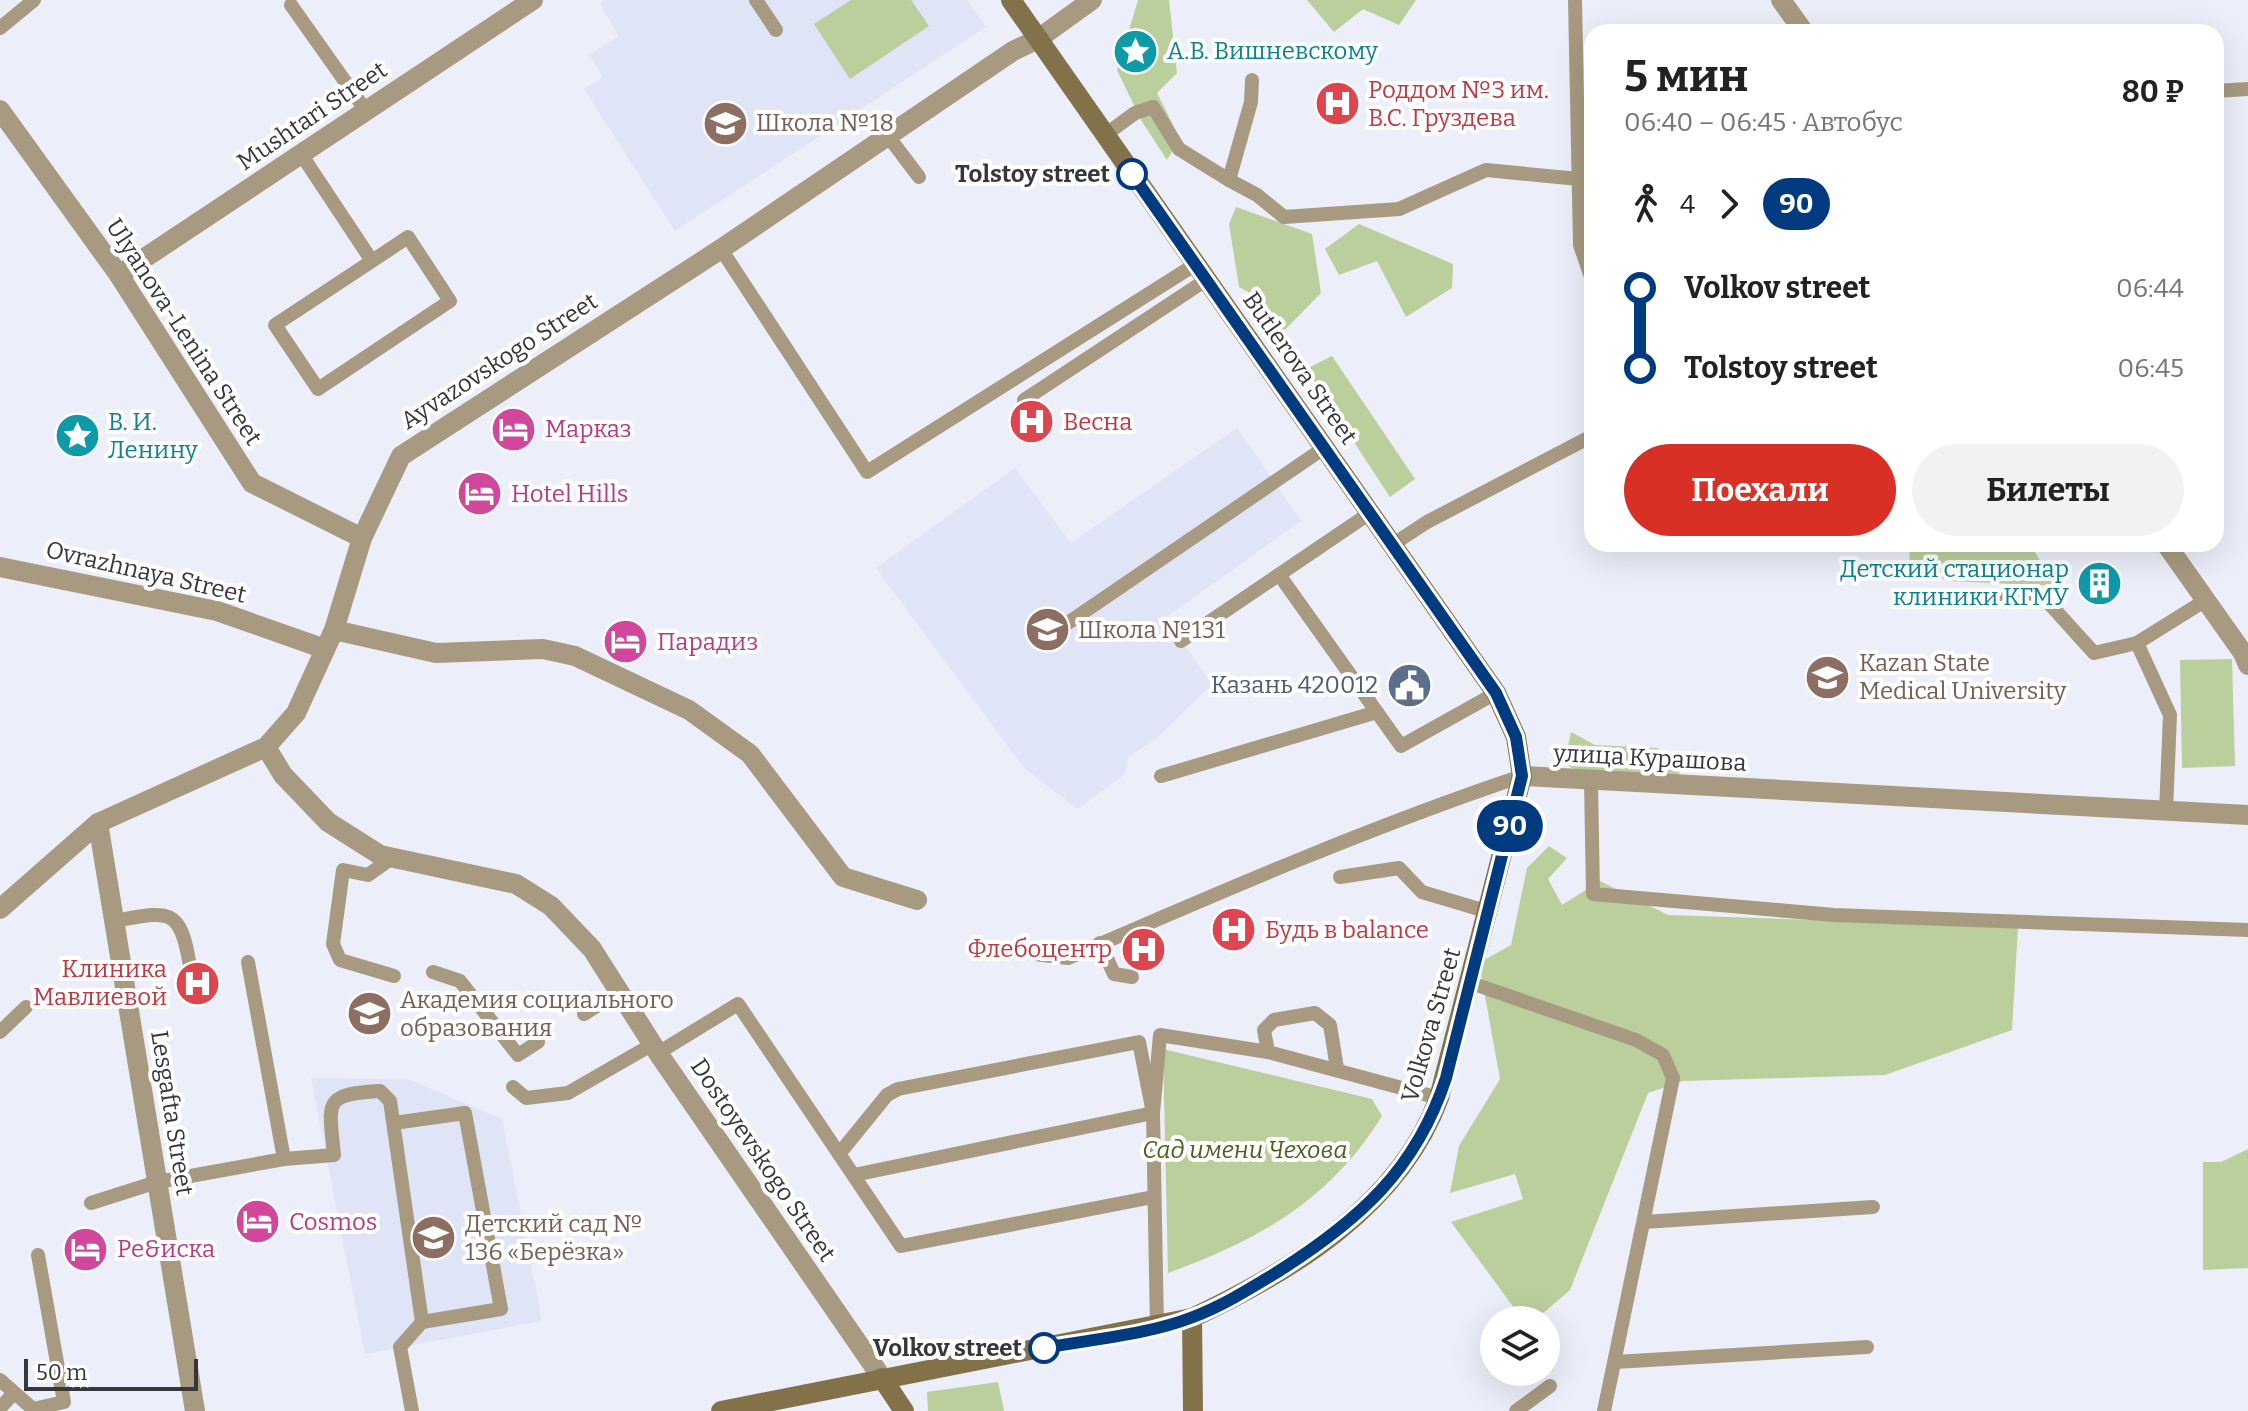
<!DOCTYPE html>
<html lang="ru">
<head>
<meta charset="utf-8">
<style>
  body { margin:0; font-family:Bitter,serif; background:#f2f2f2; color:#222; height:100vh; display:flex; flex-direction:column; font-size:30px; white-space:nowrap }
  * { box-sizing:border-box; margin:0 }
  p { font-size:26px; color:#767676 }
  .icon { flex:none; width:44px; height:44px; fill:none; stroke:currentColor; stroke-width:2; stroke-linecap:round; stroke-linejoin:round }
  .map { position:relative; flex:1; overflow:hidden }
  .panel { position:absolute; left:1584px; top:24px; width:640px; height:528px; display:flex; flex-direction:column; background:#fff; border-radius:24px; box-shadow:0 8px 32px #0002 }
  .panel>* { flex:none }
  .badge { padding:0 16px; border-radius:26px; font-size:28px; line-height:52px }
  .buttons { position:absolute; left:1480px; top:1306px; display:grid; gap:16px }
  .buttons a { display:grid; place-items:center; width:80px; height:80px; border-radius:50%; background:#fff; box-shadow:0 8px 32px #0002; font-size:40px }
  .scale { position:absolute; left:24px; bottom:20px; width:174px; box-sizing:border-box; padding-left:8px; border:4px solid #36373b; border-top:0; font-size:22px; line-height:28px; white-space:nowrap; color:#36373b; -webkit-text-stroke:6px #fff; paint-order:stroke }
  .map>.badge { position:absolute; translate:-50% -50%; box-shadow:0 0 0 4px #fff }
  .legs { display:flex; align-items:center; gap:12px; height:88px; padding:0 40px; font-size:26px }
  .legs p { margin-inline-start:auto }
  .summary { display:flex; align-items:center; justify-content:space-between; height:136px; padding:0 40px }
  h1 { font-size:44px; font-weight:700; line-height:60px }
  .button { display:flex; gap:16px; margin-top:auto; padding:16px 40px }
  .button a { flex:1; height:92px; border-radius:48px; background:#d93025; color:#fff; font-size:32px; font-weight:700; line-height:92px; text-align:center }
  .button a+a { background:#f2f2f2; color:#222 }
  ul { padding:0 40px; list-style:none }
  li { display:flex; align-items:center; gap:28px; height:80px; font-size:30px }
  li i { display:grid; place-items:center; width:12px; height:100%; margin:0 10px; background:currentColor }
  li i::after { content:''; width:20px; height:20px; margin:-10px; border:6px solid; border-radius:50%; background:#fff }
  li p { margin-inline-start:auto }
  li:first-child i { background:linear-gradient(#0000 50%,currentColor 0) }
  li:last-child i { background:linear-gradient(currentColor 50%,#0000 0) }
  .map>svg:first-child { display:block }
  .built { fill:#dfe4f6 }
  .green { fill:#bacf9c }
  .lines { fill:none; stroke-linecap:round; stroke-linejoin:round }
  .lane { stroke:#a79a80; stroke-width:14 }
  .street { stroke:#a79a80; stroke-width:20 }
  .secondary { stroke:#837149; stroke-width:20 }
  .line-1-casing { stroke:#fff; stroke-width:18 }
  .line-1 { stroke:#003b80; stroke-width:12 }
  .stop-1-dot { fill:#fff; stroke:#003b80; stroke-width:4 }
  .labels { text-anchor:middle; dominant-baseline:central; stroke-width:8; stroke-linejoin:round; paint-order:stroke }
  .culture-label { font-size:24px; fill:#0d838f; stroke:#fff; text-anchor:start }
  .health-label { font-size:24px; fill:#be3a42; stroke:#fff; text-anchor:start }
  .street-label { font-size:24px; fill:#36373b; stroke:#fff }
  .education-label { font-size:24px; fill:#785e54; stroke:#fff; text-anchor:start }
  .stop-label { font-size:24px; font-weight:bold; fill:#36373b; stroke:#fff; text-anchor:end }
  .hotel-label { font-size:24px; fill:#b23c85; stroke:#fff; text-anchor:start }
  .service-label { font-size:24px; fill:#4e5e75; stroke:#fff; text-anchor:end }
  .park-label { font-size:24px; font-style:italic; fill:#49601e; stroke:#fff }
</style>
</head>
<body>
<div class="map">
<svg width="2248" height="1411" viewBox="0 0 2248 1411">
  <rect width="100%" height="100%" fill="#eceffa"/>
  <!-- built -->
  <g class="built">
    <path d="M604 0H967L986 27 675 231 584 89 603 77 589 55 619 36 600 4Z"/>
    <path d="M1237 428 1301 521 1165 618 1212 684 1157 738 1128 757 1125 774 1078 809 1024 768 876 568 1015 468 1071 543Z"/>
    <path d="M311 1078 408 1079 502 1119 542 1321 365 1354Z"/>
  </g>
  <!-- green -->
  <g class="green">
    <path d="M851 0H911L929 26 850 79 814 24Z"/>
    <path d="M1138 0H1169L1177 73 1157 93 1180 139 1167 160 1141 120 1117 70Z"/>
    <path d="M1307 0H1416L1399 25 1363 9 1334 32Z"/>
    <path d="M1236 207 1312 234 1321 293 1279 336 1263 300 1239 287 1229 224Z"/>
    <path d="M1359 224 1453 264 1452 288 1406 317 1377 261 1339 275 1325 249Z"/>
    <path d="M1332 356 1415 479 1390 497 1306 369Z"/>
    <path d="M1910 544H2030L2056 586 1950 581 1909 568Z"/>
    <path d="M2232 659 2235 766 2182 768 2180 660Z"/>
    <path d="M1571 732 1595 745 1657 748 1681 766 1675 792 1616 789 1564 764Z"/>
    <path d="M1549 846 1567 858 1548 879 1562 905 1600 881 1668 915 2018 927 2012 1030 1885 1075 1683 1081 1648 1093 1570 1290 1535 1320H1523L1451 1222 1523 1199 1515 1174 1450 1193 1459 1146 1500 1079 1479 963 1511 945 1527 868Z"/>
    <path d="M1163 1049 1372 1099 1382 1116C1330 1200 1259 1240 1168 1273Z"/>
    <path d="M2248 1149V1268L2203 1270V1162H2221Z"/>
    <path d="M998 1382 1004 1411H928L927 1392Z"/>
  </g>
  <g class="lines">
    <!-- lane -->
    <g class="lane">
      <path d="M756 0 776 30"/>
      <path d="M1575 0 1580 245 1592 280"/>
      <path d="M291 5 366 111"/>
      <path d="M0 28 34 0"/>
      <path d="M1252 80 1251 102 1229 180 1257 195 1284 217 1399 209 1486 170 1579 179"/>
      <path d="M2216 91 2248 89"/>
      <path d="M1105 135 1135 113 1153 107 1179 149 1229 180"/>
      <path d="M888 136 919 177"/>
      <path d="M301 154 372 261 408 237 450 301 318 389 275 325 372 261"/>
      <path d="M721 249 867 472 1196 264"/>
      <path d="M1024 400 1206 280"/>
      <path d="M1392 545 1427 522 1592 436"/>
      <path d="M1280 576 1401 746 1496 693"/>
      <path d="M1966 596 2047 601 2094 653 2137 643"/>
      <path d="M1181 641 1370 513"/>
      <path d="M1040 642 1324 448"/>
      <path d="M1161 776 1377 712"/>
      <path d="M1591 781 1593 894 1834 915 2248 930"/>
      <path d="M2166 811 2170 715 2137 643 2206 600"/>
      <path d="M392 858 368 875 343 870 333 944 340 960 394 976"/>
      <path d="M1340 877 1399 868 1422 892 1489 912"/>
      <path d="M115 921C165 912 180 905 189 961"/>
      <path d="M1100 943 1114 974 1132 977"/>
      <path d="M1035 954 1068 958C1218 893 1367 828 1522 776"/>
      <path d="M433 972 460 981 518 1055 538 1042"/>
      <path d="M1471 983 1636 1040 1663 1055 1673 1078 1604 1411"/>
      <path d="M584 1014 619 992"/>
      <path d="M0 1032 26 1007"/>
      <path d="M658 1053 738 1004 901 1246 1153 1197"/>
      <path d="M1337 1068 1330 1025 1315 1013 1274 1020 1264 1030 1268 1052 1439 1098"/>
      <path d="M513 1087 526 1098 568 1093 653 1044"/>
      <path d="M394 1123 465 1113 501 1309 422 1322"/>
      <path d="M839 1154 887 1095 898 1089 1139 1042 1153 1113"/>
      <path d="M284 1159 334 1155C329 1102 322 1094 380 1091L390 1101 422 1322 400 1347 412 1411"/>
      <path d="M854 1175 1153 1113"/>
      <path d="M91 1203 157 1182 284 1159 248 962"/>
      <path d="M1644 1222 1873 1207"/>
      <path d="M1157 1327 1153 1113 1160 1035 1268 1052"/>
      <path d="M1615 1362 1867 1347"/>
      <path d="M0 1380 33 1409 64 1402 38 1255"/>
      <path d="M0 1408 13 1394"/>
      <path d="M1516 1411 1550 1386"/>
    </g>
    <!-- street -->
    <g class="street">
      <path d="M1781 0 1804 32"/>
      <path d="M0 110 119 275 252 483 362 538"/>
      <path d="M119 275 533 0"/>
      <path d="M2166 544 2243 653 2248 665"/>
      <path d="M0 567 217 611 325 649"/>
      <path d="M334 630 436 653 543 649 575 656 689 710 750 754 843 877 917 900"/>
      <path d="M266 747 283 775 328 822 380 855 516 884 551 906 592 949 658 1053 882 1378"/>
      <path d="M1522 776 2248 815"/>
      <path d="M98 823 195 1411"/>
      <path d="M0 909 98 823 266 747 296 713 334 630 362 538 401 456 721 249 1013 51 1038 39 1092 0"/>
    </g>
    <!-- secondary -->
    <g class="secondary">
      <path d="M1192 1318 1193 1411"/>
      <path d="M882 1378 904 1411"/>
      <path d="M721 1411 1192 1318C1292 1271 1399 1206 1439 1098L1522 776 1516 737 1496 693 1011 0"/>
    </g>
  </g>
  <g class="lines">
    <defs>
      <path id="line-1" d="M1044 1348C1093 1339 1147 1335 1193 1317 1224 1305 1251 1288 1279 1271 1359 1220 1416 1170 1446 1078L1522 776 1516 737 1496 693 1132 174"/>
    </defs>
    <!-- line-1 casing -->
    <use href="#line-1" class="line-1-casing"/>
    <!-- line-1 -->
    <use href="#line-1" class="line-1"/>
  </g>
  <!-- icons -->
  <defs>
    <symbol id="sight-disc" viewBox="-11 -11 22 22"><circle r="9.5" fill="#0f9aa8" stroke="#fff"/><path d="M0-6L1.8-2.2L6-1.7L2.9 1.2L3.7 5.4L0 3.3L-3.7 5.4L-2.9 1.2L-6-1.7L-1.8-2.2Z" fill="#fff"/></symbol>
    <symbol id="hospital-disc" viewBox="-11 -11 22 22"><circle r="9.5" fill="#e0444e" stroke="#fff"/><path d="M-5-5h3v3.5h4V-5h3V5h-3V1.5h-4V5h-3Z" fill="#fff"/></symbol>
    <symbol id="school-disc" viewBox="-11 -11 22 22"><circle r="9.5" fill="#8d6e63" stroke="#fff"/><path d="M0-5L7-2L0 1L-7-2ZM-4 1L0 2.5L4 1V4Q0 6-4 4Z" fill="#fff"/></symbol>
    <symbol id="hotel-disc" viewBox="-11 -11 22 22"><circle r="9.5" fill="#d1479c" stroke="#fff"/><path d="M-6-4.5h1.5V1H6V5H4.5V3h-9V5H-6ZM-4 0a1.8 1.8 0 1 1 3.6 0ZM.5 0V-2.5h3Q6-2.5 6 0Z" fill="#fff"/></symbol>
    <symbol id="building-disc" viewBox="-11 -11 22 22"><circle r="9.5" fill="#0f9aa8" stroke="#fff"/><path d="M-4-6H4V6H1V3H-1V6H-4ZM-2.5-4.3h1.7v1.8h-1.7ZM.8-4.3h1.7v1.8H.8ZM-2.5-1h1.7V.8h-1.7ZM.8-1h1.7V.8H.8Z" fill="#fff"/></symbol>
    <symbol id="university-disc" viewBox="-11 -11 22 22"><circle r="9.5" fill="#8d6e63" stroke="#fff"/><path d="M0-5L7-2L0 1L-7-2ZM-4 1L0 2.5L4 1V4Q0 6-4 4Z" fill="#fff"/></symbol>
    <symbol id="civic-disc" viewBox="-11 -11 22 22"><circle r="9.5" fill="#5c6f8a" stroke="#fff"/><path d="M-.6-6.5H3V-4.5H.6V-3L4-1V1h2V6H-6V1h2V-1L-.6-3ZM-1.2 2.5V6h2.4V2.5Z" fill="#fff"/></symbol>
  </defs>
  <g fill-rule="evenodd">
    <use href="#sight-disc" x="1110" y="26" width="51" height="51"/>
    <use href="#hospital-disc" x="1312" y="78" width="51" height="51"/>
    <use href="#school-disc" x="700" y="98" width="51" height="51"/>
    <use href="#hospital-disc" x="1006" y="396" width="51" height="51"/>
    <use href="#hotel-disc" x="488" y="404" width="51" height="51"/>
    <use href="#sight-disc" x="52" y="410" width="51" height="51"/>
    <use href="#hotel-disc" x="454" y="468" width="51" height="51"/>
    <use href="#building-disc" x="2074" y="558" width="51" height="51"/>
    <use href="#school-disc" x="1022" y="604" width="51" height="51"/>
    <use href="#hotel-disc" x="600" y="616" width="51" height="51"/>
    <use href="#university-disc" x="1802" y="652" width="51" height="51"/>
    <use href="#civic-disc" x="1384" y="660" width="51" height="51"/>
    <use href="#hospital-disc" x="1208" y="904" width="51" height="51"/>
    <use href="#hospital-disc" x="1118" y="924" width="51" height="51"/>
    <use href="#hospital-disc" x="172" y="958" width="51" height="51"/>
    <use href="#university-disc" x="344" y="988" width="51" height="51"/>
    <use href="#hotel-disc" x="232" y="1196" width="51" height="51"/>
    <use href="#school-disc" x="408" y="1212" width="51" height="51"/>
    <use href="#hotel-disc" x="60" y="1224" width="51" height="51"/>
  </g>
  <!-- markers -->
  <g class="stop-1-dot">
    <circle cx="1132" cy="174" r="14"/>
    <circle cx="1044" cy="1348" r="14"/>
  </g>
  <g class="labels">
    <!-- culture labels -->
    <g class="culture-label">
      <text x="1167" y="51">А.В. Вишневскому</text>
      <text x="108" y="422">В. И.<tspan x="108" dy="28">Ленину</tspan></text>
      <text x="2069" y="569" text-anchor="end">Детский стационар<tspan x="2069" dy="28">клиники КГМУ</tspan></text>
    </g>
    <!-- health labels -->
    <g class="health-label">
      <text x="1368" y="90">Роддом №3 им.<tspan x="1368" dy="28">В.С. Груздева</tspan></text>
      <text x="1063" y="422">Весна</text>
      <text x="1265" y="930">Будь в balance</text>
      <text x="1112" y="949" text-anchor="end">Флебоцентр</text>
      <text x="167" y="969" text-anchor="end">Клиника<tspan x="167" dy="28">Мавлиевой</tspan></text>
    </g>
    <!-- street labels -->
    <g class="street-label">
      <text transform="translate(312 116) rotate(-34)">Mushtari Street</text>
      <text transform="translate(184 332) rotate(57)">Ulyanova-Lenina Street</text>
      <text transform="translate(499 361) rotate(-33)">Ayvazovskogo Street</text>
      <text transform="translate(1300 368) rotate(55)">Butlerova Street</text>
      <text transform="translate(146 572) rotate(13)">Ovrazhnaya Street</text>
      <text transform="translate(1650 758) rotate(3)">улица Курашова</text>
      <text transform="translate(1431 1025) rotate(-74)">Volkova Street</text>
      <text transform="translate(172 1113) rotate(81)">Lesgafta Street</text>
      <text transform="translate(763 1160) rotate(56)">Dostoyevskogo Street</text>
    </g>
    <!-- education labels -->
    <g class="education-label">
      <text x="756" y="123">Школа №18</text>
      <text x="1078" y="630">Школа №131</text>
      <text x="1859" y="663">Kazan State<tspan x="1859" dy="28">Medical University</tspan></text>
      <text x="400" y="1000">Академия социального<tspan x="400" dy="28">образования</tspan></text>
      <text x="465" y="1224">Детский сад №<tspan x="465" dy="28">136 «Берёзка»</tspan></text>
    </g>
    <!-- stop labels -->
    <g class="stop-label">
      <text x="1110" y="174">Tolstoy street</text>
      <text x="1022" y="1348">Volkov street</text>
    </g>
    <!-- hotel labels -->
    <g class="hotel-label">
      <text x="545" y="429">Марказ</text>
      <text x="511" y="494">Hotel Hills</text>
      <text x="657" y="642">Парадиз</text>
      <text x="289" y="1222">Cosmos</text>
      <text x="117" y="1249">Ре&amp;иска</text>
    </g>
    <!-- service labels -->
    <g class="service-label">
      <text x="1378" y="685">Казань 420012</text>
    </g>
    <!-- park labels -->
    <g class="park-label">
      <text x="1245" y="1150">Сад имени Чехова</text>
    </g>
  </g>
</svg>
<div class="buttons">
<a><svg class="icon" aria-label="layers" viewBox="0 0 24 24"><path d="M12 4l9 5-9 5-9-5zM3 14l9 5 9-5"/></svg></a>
</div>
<div class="scale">50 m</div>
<b class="badge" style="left:1510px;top:826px;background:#003b80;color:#fff">90</b>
<section class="panel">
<div class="summary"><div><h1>5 мин</h1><p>06:40 – 06:45 · Автобус</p></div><b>80 ₽</b></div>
<div class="legs"><svg class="icon" aria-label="walk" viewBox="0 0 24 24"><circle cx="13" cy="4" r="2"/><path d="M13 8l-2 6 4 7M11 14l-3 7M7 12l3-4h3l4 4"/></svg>4<svg class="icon" aria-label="forward" viewBox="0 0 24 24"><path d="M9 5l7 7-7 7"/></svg><b class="badge" style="background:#003b80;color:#fff">90</b></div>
<ul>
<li><i style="color:#003b80"></i><b>Volkov street</b><p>06:44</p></li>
<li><i style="color:#003b80"></i><b>Tolstoy street</b><p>06:45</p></li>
</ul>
<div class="button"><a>Поехали</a><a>Билеты</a></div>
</section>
</div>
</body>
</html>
